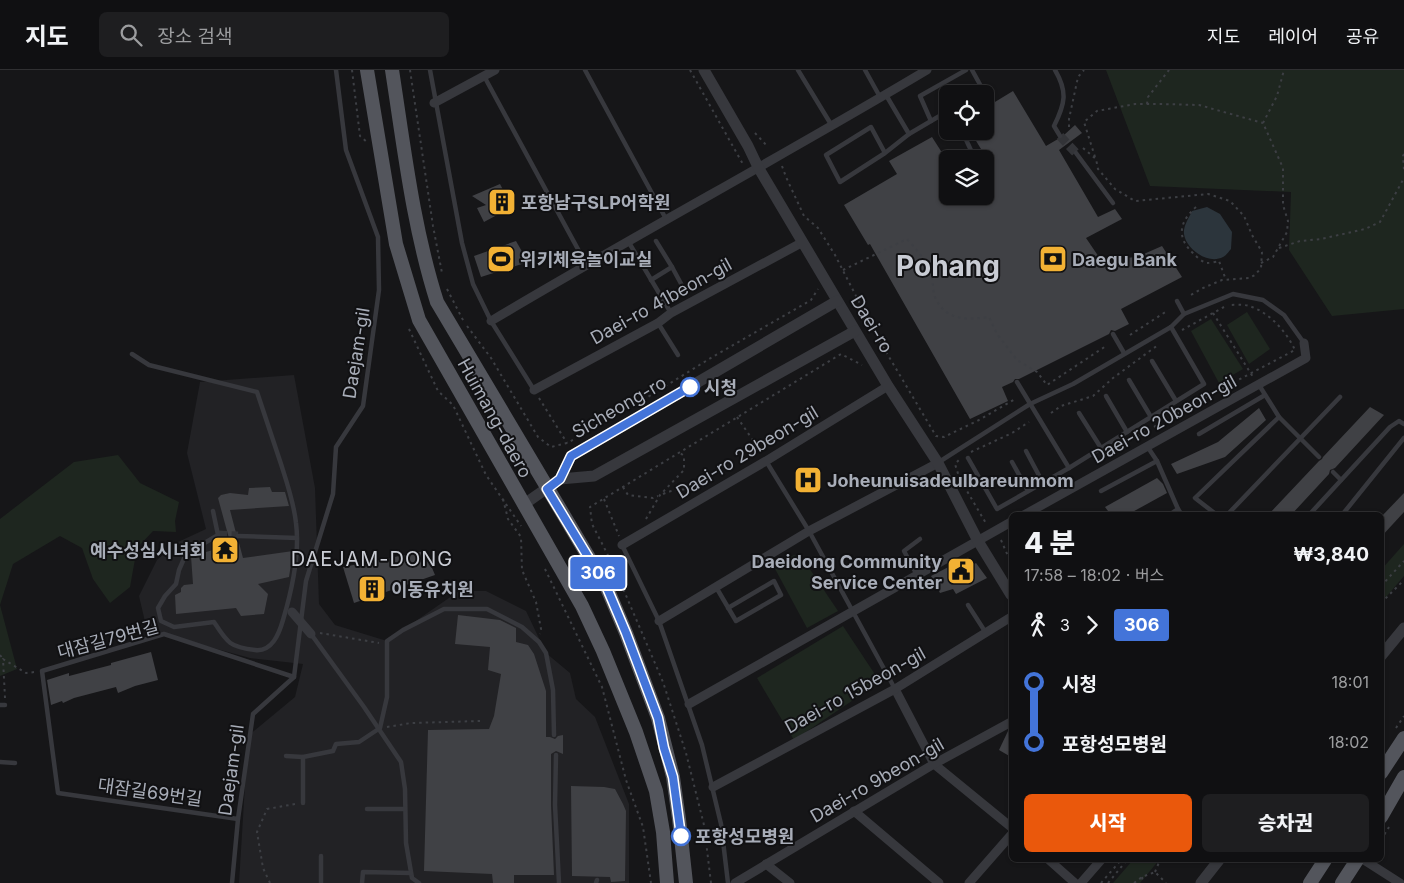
<!DOCTYPE html>
<html lang="ko">
<head>
<meta charset="utf-8">
<style>
  body { margin:0; font-family:Inter,"Noto Sans KR",sans-serif; background:#1e1e20; color:#f1f3f6; height:100vh; display:flex; flex-direction:column; font-size:19px; white-space:nowrap }
  * { box-sizing:border-box; margin:0 }
  p { font-size:16px; color:#9c9d9f }
  .icon { flex:none; width:28px; height:28px; fill:none; stroke:currentColor; stroke-width:2; stroke-linecap:round; stroke-linejoin:round }
  .map { position:relative; flex:1; overflow:hidden }
  .drawer { position:absolute; left:1009px; top:442px; width:375px; height:350px; display:flex; flex-direction:column; background:#101012; border-radius:8px; box-shadow:0 1px 4px #0004,0 0 0 1px #303032 }
  .drawer>* { flex:none }
  .badge { padding:0 10px; border-radius:4px; font-size:18px; line-height:32px }
  .tools { position:absolute; left:939px; top:15px; display:grid; gap:10px }
  .tools a { display:grid; place-items:center; width:55px; height:55px; border-radius:8px; background:#101012; box-shadow:0 1px 4px #0004,0 0 0 1px #303032; font-size:25px }
  .map>.badge { position:absolute; translate:-50% -50%; box-shadow:0 0 0 2px #fff }
  .legs { display:flex; align-items:center; gap:8px; height:55px; padding:0 15px; font-size:16px }
  .legs p { margin-inline-start:auto }
  .summary { display:flex; align-items:center; justify-content:space-between; height:85px; padding:0 15px }
  h1 { font-size:28px; font-weight:800; line-height:38px }
  .button { display:flex; gap:10px; margin-top:auto; padding:10px 15px }
  .button a { flex:1; height:58px; border-radius:8px; background:#ea580c; color:#fff; font-size:20px; font-weight:800; line-height:58px; text-align:center }
  .button a+a { background:#1e1e20; color:#f1f3f6 }
  ul { padding:0 15px; list-style:none }
  li { display:flex; align-items:center; gap:18px; height:60px; font-size:19px }
  li i { display:grid; place-items:center; width:8px; height:100%; margin:0 6px; background:currentColor }
  li i::after { content:''; width:12px; height:12px; margin:-6px; border:4px solid; border-radius:50%; background:#101012 }
  li p { margin-inline-start:auto }
  li:first-child i { background:linear-gradient(#0000 50%,currentColor 0) }
  li:last-child i { background:linear-gradient(currentColor 50%,#0000 0) }
  header { display:flex; align-items:center; gap:30px; box-sizing:border-box; height:70px; padding:0 25px; background:#101012; border-bottom:1px solid #303032 }
  header strong { font-size:24px }
  nav { display:flex; gap:28px; margin-inline-start:auto; font-size:18px }
  .search { width:350px; height:45px; background:#1e1e20; display:flex; align-items:center; gap:12px; box-sizing:border-box; padding:0 18px; border-radius:8px; color:#9c9d9f; font-size:19px }
  .map>svg:first-child { display:block }
  .built { fill:#222225 }
  .green { fill:#1e261f }
  .water { fill:#2c353c }
  .building { fill:#404145 }
  .lines { fill:none; stroke-linecap:round; stroke-linejoin:round }
  .minor-tunnel { stroke:#333438; stroke-width:9; stroke-dasharray:9 4.5; stroke-linecap:butt }
  .path { stroke:#3d3f44; stroke-width:2; stroke-dasharray:2.5 4; stroke-linecap:butt }
  .service { stroke:#37383d; stroke-width:4.5 }
  .minor { stroke:#37383d; stroke-width:9 }
  .tertiary { stroke:#37383d; stroke-width:11 }
  .primary { stroke:#53555c; stroke-width:14 }
  .minor-bridge { stroke:#37383d; stroke-width:9 }
  .line-1-casing { stroke:#fff; stroke-width:11 }
  .line-1 { stroke:#4374d9; stroke-width:8 }
  .stop-1-dot { fill:#fff; stroke:#4374d9; stroke-width:2.5 }
  .labels { text-anchor:middle; dominant-baseline:central; stroke-width:4; stroke-linejoin:round; paint-order:stroke }
  .poi-label { font-size:18px; font-weight:bold; fill:#a8adb8; stroke:#111113; text-anchor:start }
  .street-label { font-size:18px; fill:#a8adb8; stroke:#111113 }
  .stop-label { font-size:18px; font-weight:bold; fill:#a8adb8; stroke:#111113; text-anchor:start }
  .quarter-label { font-size:20px; letter-spacing:1px; fill:#c9ccd4; stroke:#111113 }
  .town-label { font-size:28px; font-weight:bold; fill:#c9ccd4; stroke:#111113 }
</style>
</head>
<body>
<header>
<strong>지도</strong>
<div class="search"><svg class="icon" aria-label="search" viewBox="0 0 24 24"><circle cx="10" cy="10" r="6"/><path d="M15 15l6 6"/></svg>장소 검색</div>
<nav><a>지도</a><a>레이어</a><a>공유</a></nav>
</header>
<div class="map">
<svg width="1404" height="813" viewBox="0 0 1404 813">
  <rect width="100%" height="100%" fill="#161618"/>
  <!-- built -->
  <path class="built" d="M294 305 315 418 319 534 335 555 387 571 459 521H486L526 541 546 583 570 603 576 629 595 647 629 734V813H239L248 666 295 627 303 594 250 588 147 560 139 526 157 490 178 472 206 459 187 383 200 312Z"/>
  <!-- green -->
  <g class="green">
    <path d="M1106 0H1404V239L1332 246 1289 180 1291 122 1150 116Z"/>
    <path d="M1247 242 1270 279 1249 294 1227 255Z"/>
    <path d="M1211 249 1243 299 1219 313 1191 261Z"/>
    <path d="M118 385 140 413 179 432 175 451 176 462 153 461 137 478 130 517 110 533 93 509 82 478 60 466 13 494 0 535V449L74 392Z"/>
    <path d="M1404 474V506L1381 533V500Z"/>
    <path d="M794 485 803 489 838 541 807 558 774 497Z"/>
    <path d="M0 535 17 599 0 606Z"/>
    <path d="M843 556 880 612 794 670 757 608Z"/>
    <path d="M1133 790H1159L1140 813H1113Z"/>
  </g>
  <!-- water -->
  <path class="water" d="M1207 137 1220 144 1232 162 1231 179C1229 181 1226 186 1223 187 1208 195 1186 179 1184 164 1183 156 1189 148 1192 141Z"/>
  <!-- building -->
  <g class="building">
    <path d="M1013 21 1046 76 1058 69H1062L1064 65 1075 55 1082 63 1059 80 1098 147 1115 139 1122 149 1086 168 1101 190 1137 187 1162 176 1182 207 1121 239 1129 254 1115 261 1111 260 1109 264 1019 309H1015L1013 312 1002 317 1008 331 970 349 870 174 868 175 844 135 897 104 889 91 932 67 948 92V126H985V107L995 102 970 61H985V38Z"/>
    <path d="M500 114 512 137 484 152 477 138 486 135 472 126Z"/>
    <path d="M516 171 528 192 481 207 474 186Z"/>
    <path d="M1370 337 1384 345 1335 398 1330 400 1329 404 1291 445H1268L1319 391 1322 389 1323 387Z"/>
    <path d="M1259 338 1266 350 1225 387 1177 404 1171 394 1218 372Z"/>
    <path d="M1157 408 1163 414 1167 423 1127 445H1111L1105 437Z"/>
    <path d="M270 417 272 422H285L289 436 230 440 236 463 234 467 238 470 230 472 218 428 221 425 230 423 248 425 249 418Z"/>
    <path d="M1404 423V442L1381 467V447Z"/>
    <path d="M239 473 243 488 293 481 289 507 258 514 268 524 264 544 241 546 236 538 176 544 175 525 181 522V518L184 515 193 514 191 486Z"/>
    <path d="M425 481 435 505 354 533 343 497Z"/>
    <path d="M968 487 973 495 976 493 987 508 956 524 953 519 940 523 931 506Z"/>
    <path d="M458 545 500 550 516 558V572L528 575 534 584 546 621V667H550L555 669 558 666 563 665V684L556 681 551 684V735L554 805H514V813H493L492 804 424 801 428 660 489 659 494 646 501 604 488 600 490 577 455 574Z"/>
    <path d="M151 582 158 610 135 616 118 623 116 617 74 628 63 633 62 631 51 635 47 610 69 603V606L111 595V593Z"/>
    <path d="M1011 659V687L999 680 1008 661Z"/>
    <path d="M571 716 604 717 615 719 623 734 626 741 625 811 611 812 610 807 572 806Z"/>
  </g>
  <g class="lines">
    <!-- minor-tunnel -->
    <g class="minor-tunnel">
      <path d="M1060 66 1076 83"/>
      <path d="M218 465 238 466"/>
    </g>
    <!-- path -->
    <g class="path">
      <path d="M352 0 360 66 367 72"/>
      <path d="M410 0 433 156 442 203"/>
      <path d="M690 0 744 96"/>
      <path d="M1147 34 1148 27 1169 0"/>
      <path d="M1069 57V49L1078 7 1084 0"/>
      <path d="M755 63 768 77"/>
      <path d="M1083 78 1096 89 1098 99 1115 119 1135 131 1208 124 1230 131 1244 146 1252 165 1262 182 1261 198 1255 205 1249 208 1222 210 1203 218 1189 226"/>
      <path d="M1404 84 1403 86 1404 100"/>
      <path d="M1095 87 1084 52 1097 41 1135 34H1161L1199 35 1263 53"/>
      <path d="M782 96 786 107 804 146 818 158 835 185 876 265 936 366 944 367 979 350 1015 329"/>
      <path d="M1196 137C1179 152 1176 168 1194 184 1197 187 1202 192 1207 193 1210 193 1216 192 1219 191L1226 210"/>
      <path d="M1279 178 1300 171 1321 169 1365 159 1380 152 1404 108"/>
      <path d="M1261 193 1273 187 1287 162 1288 151 1283 135V98L1263 53 1277 26 1284 0"/>
      <path d="M843 200 907 169C917 180 926 190 931 204 934 211 932 220 935 227 945 251 968 250 989 247L997 264 1017 290 1037 302 1047 315 1106 276"/>
      <path d="M447 219 464 252"/>
      <path d="M1213 243 1253 307"/>
      <path d="M467 256 491 288 538 367 551 377 567 373 588 362"/>
      <path d="M409 259 438 321 453 335 486 405 521 456"/>
      <path d="M1182 260 1224 237"/>
      <path d="M1130 265 1167 241"/>
      <path d="M539 328 567 373"/>
      <path d="M643 330 714 286 811 230 818 219"/>
      <path d="M1051 343 1061 336 1093 326 1113 308 1158 275"/>
      <path d="M737 347 761 382"/>
      <path d="M1120 376 1223 318 1295 280C1286 261 1269 242 1249 236 1243 234 1234 235 1228 235"/>
      <path d="M971 382 1012 363 1029 352"/>
      <path d="M960 410 955 394 961 388"/>
      <path d="M964 416 987 455"/>
      <path d="M623 417 628 425 653 428 658 426"/>
      <path d="M663 424C674 419 685 419 697 420"/>
      <path d="M503 429 508 449 521 467 522 500 536 532 541 559 540 564"/>
      <path d="M604 429 619 466"/>
      <path d="M646 449 660 425 684 400V386L679 382"/>
      <path d="M1001 470 1011 493"/>
      <path d="M545 499 602 617 626 710 643 757 651 813"/>
      <path d="M1381 516 1404 491"/>
      <path d="M1381 533 1404 510"/>
      <path d="M320 563 379 573"/>
      <path d="M0 585 3 589"/>
      <path d="M5 628 3 589 26 603 35 602"/>
      <path d="M387 657 411 653 480 651"/>
      <path d="M1396 658 1404 646"/>
      <path d="M1381 770 1389 757"/>
      <path d="M1155 802 1160 790"/>
      <path d="M1142 807 1143 813"/>
      <path d="M270 813 263 798 257 762 267 739 295 734"/>
      <path d="M711 813 704 755 686 683 663 612 613 495 592 454 590 437 841 284 862 295"/>
      <path d="M1101 813 1121 790"/>
      <path d="M1108 813 1127 790"/>
      <path d="M1134 813 1142 807 1155 802 1166 813"/>
    </g>
    <!-- service -->
    <g class="service">
      <path d="M430 0 462 173 473 214 491 251 534 320"/>
      <path d="M585 0 666 149"/>
      <path d="M798 0 832 56"/>
      <path d="M865 0 880 27"/>
      <path d="M972 0 983 20 977 24"/>
      <path d="M1055 0C1068 22 1065 34 1054 56L1060 66"/>
      <path d="M484 6 586 194"/>
      <path d="M886 25 909 64 948 41"/>
      <path d="M931 51 920 26 966 0"/>
      <path d="M962 61 975 89"/>
      <path d="M885 83 840 112 826 85 871 57 885 83 909 64"/>
      <path d="M1076 83 1113 133"/>
      <path d="M628 171 671 243"/>
      <path d="M672 197 685 221"/>
      <path d="M651 210 672 197 656 171"/>
      <path d="M1177 231 1184 244"/>
      <path d="M658 253 678 285"/>
      <path d="M1113 264 1124 283"/>
      <path d="M132 284 149 295 257 322C265 346 273 370 281 394 287 413 294 433 296 453 300 484 292 520 283 550 279 564 272 582 255 580 229 577 227 572 214 552L174 557 161 551 158 538 165 526 176 514 179 500 186 484 218 465 213 441"/>
      <path d="M1152 291 1176 331"/>
      <path d="M1129 310 1151 347"/>
      <path d="M1017 312 1069 398"/>
      <path d="M1259 315 1279 347 1319 387"/>
      <path d="M1106 326 1127 362"/>
      <path d="M1079 343 1101 378"/>
      <path d="M1199 364 1265 325"/>
      <path d="M1026 381 1043 413"/>
      <path d="M968 388 997 439 1069 398 1204 314 1171 257"/>
      <path d="M766 391 809 461 895 619"/>
      <path d="M1157 391 1178 439"/>
      <path d="M939 392 1030 334 1073 314 1171 257 1184 244 1233 224 1263 230 1284 245 1304 273"/>
      <path d="M1012 392 1028 421"/>
      <path d="M1333 402 1341 410"/>
      <path d="M1101 421 1157 391 1147 376"/>
      <path d="M1169 445 1178 439 1182 445"/>
      <path d="M1217 445 1195 428 1279 347"/>
      <path d="M1227 445 1340 327"/>
      <path d="M1309 445 1390 357 1399 351 1404 354"/>
      <path d="M1342 445 1404 368"/>
      <path d="M238 466 297 468"/>
      <path d="M622 475 659 551 702 675 721 754 728 813"/>
      <path d="M917 505 904 481 920 469"/>
      <path d="M716 517 736 551 781 525 774 511 728 538"/>
      <path d="M968 535 986 563"/>
      <path d="M311 564 364 637 401 692 405 719 406 773 412 808 419 813"/>
      <path d="M0 635H5"/>
      <path d="M556 685 555 735 559 813"/>
      <path d="M286 686 303 687"/>
      <path d="M0 692 15 693"/>
      <path d="M303 733V687L333 681 336 674 359 672 380 658 387 627V571L403 560 444 539H487L522 557 539 572 546 583 553 620 554 665"/>
      <path d="M367 739H405"/>
      <path d="M238 749 58 723 42 601 164 564 294 607"/>
      <path d="M321 786V813"/>
      <path d="M232 813 238 749 253 644 294 607 306 511 333 424 336 377 363 336 379 220 378 167 346 80 336 0"/>
      <path d="M362 813 363 802 411 803"/>
      <path d="M596 813 597 810"/>
    </g>
    <!-- minor -->
    <g class="minor">
      <path d="M434 33 495 0"/>
      <path d="M491 251C635 165 783 86 927 0"/>
      <path d="M534 320 658 253 671 243 803 172"/>
      <path d="M1024 445 1306 288 1304 273"/>
      <path d="M622 475 766 391 888 316"/>
      <path d="M659 551 809 461 938 393"/>
      <path d="M895 619 934 694 1011 757"/>
      <path d="M689 634 1011 452"/>
      <path d="M713 717 895 619 1011 547"/>
      <path d="M854 741 939 813"/>
      <path d="M1049 790 1075 813"/>
      <path d="M1364 790 1400 813"/>
      <path d="M766 794 790 813"/>
      <path d="M735 813 934 694 1011 652"/>
      <path d="M969 813 1011 765"/>
      <path d="M1081 813 1101 790"/>
    </g>
    <!-- tertiary -->
    <g class="tertiary">
      <path d="M704 0 748 76 758 97 888 316 938 393 978 471 1011 525"/>
      <path d="M560 409 594 406 855 261"/>
      <path d="M523 435 560 409 571 386 837 231"/>
      <path d="M1381 586 1404 558"/>
      <path d="M1201 813 1219 790"/>
    </g>
    <!-- primary -->
    <g class="primary">
      <path d="M367 0 396 174 419 250 582 536 603 581 636 662 656 721 663 762 667 813"/>
      <path d="M392 0C404 77 413 157 437 232L607 518 626 563 658 648 673 707 679 749 686 813"/>
      <path d="M1381 703 1404 668"/>
      <path d="M1381 747 1404 707"/>
      <path d="M1310 813 1325 790"/>
      <path d="M1342 813 1357 790"/>
    </g>
    <!-- minor-bridge -->
    <path class="minor-bridge" d="M292 542 311 564"/>
  </g>
  <g class="lines">
    <defs>
      <path id="line-1" d="M681 766 673 707 664 678 658 648 626 563 607 518 547 419 560 409 571 386 690 317"/>
    </defs>
    <!-- line-1 casing -->
    <use href="#line-1" class="line-1-casing"/>
    <!-- line-1 -->
    <use href="#line-1" class="line-1"/>
  </g>
  <!-- icons -->
  <defs>
    <symbol id="building-square" viewBox="-11 -11 22 22"><rect x="-9" y="-9" width="18" height="18" rx="4" fill="#f2b134" stroke="#111113"/><path d="M-4-6H4V6H1V3H-1V6H-4ZM-2.5-4.3h1.7v1.8h-1.7ZM.8-4.3h1.7v1.8H.8ZM-2.5-1h1.7V.8h-1.7ZM.8-1h1.7V.8H.8Z" fill="#111"/></symbol>
    <symbol id="stadium-square" viewBox="-11 -11 22 22"><rect x="-9" y="-9" width="18" height="18" rx="4" fill="#f2b134" stroke="#111113"/><path d="M0-5a6.5 5 0 1 0 0 10a6.5 5 0 1 0 0-10ZM-3.5-1.8h7v3.6h-7Z" fill="#111"/></symbol>
    <symbol id="bank-square" viewBox="-11 -11 22 22"><rect x="-9" y="-9" width="18" height="18" rx="4" fill="#f2b134" stroke="#111113"/><path d="M-6-4H6V4H-6ZM0-2.3a2.3 2.3 0 1 0 0 4.6a2.3 2.3 0 1 0 0-4.6Z" fill="#111"/></symbol>
    <symbol id="hospital-square" viewBox="-11 -11 22 22"><rect x="-9" y="-9" width="18" height="18" rx="4" fill="#f2b134" stroke="#111113"/><path d="M-5-5h3v3.5h4V-5h3V5h-3V1.5h-4V5h-3Z" fill="#111"/></symbol>
    <symbol id="temple-square" viewBox="-11 -11 22 22"><rect x="-9" y="-9" width="18" height="18" rx="4" fill="#f2b134" stroke="#111113"/><path d="M0-6L5-2H3V0L6.5 2.5H4V6H1.5V3h-3V6H-4V2.5H-6.5L-3 0V-2H-5Z" fill="#111"/></symbol>
    <symbol id="civic-square" viewBox="-11 -11 22 22"><rect x="-9" y="-9" width="18" height="18" rx="4" fill="#f2b134" stroke="#111113"/><path d="M-.6-6.5H3V-4.5H.6V-3L4-1V1h2V6H-6V1h2V-1L-.6-3ZM-1.2 2.5V6h2.4V2.5Z" fill="#111"/></symbol>
  </defs>
  <g fill-rule="evenodd">
    <use href="#building-square" x="486" y="116" width="32" height="32"/>
    <use href="#stadium-square" x="485" y="173" width="32" height="32"/>
    <use href="#bank-square" x="1037" y="173" width="32" height="32"/>
    <use href="#hospital-square" x="792" y="394" width="32" height="32"/>
    <use href="#temple-square" x="209" y="464" width="32" height="32"/>
    <use href="#civic-square" x="945" y="485" width="32" height="32"/>
    <use href="#building-square" x="356" y="503" width="32" height="32"/>
  </g>
  <!-- markers -->
  <g class="stop-1-dot">
    <circle cx="690" cy="317" r="9"/>
    <circle cx="681" cy="766" r="9"/>
  </g>
  <g class="labels">
    <!-- poi labels -->
    <g class="poi-label">
      <text x="521" y="132">포항남구SLP어학원</text>
      <text x="520" y="189">위키체육놀이교실</text>
      <text x="1072" y="189">Daegu Bank</text>
      <text x="827" y="410">Joheunuisadeulbareunmom</text>
      <text x="206" y="480" text-anchor="end">예수성심시녀회</text>
      <text x="942" y="491" text-anchor="end">Daeidong Community<tspan x="942" dy="21">Service Center</tspan></text>
      <text x="391" y="519">이동유치원</text>
    </g>
    <!-- street labels -->
    <g class="street-label">
      <text transform="translate(661 231) rotate(-29)">Daei-ro 41beon-gil</text>
      <text transform="translate(872 254) rotate(59)">Daei-ro</text>
      <text transform="translate(356 283) rotate(-81)">Daejam-gil</text>
      <text transform="translate(619 337) rotate(-30)">Sicheong-ro</text>
      <text transform="translate(495 348) rotate(61)">Huimang-daero</text>
      <text transform="translate(1164 349) rotate(-29)">Daei-ro 20beon-gil</text>
      <text transform="translate(747 382) rotate(-31)">Daei-ro 29beon-gil</text>
      <text transform="translate(108 569) rotate(-15)">대잠길79번길</text>
      <text transform="translate(855 620) rotate(-29)">Daei-ro 15beon-gil</text>
      <text transform="translate(231 700) rotate(-82)">Daejam-gil</text>
      <text transform="translate(877 710) rotate(-30)">Daei-ro 9beon-gil</text>
      <text transform="translate(150 722) rotate(8)">대잠길69번길</text>
    </g>
    <!-- stop labels -->
    <g class="stop-label">
      <text x="704" y="317">시청</text>
      <text x="695" y="766">포항성모병원</text>
    </g>
    <!-- quarter labels -->
    <g class="quarter-label">
      <text x="372" y="489">DAEJAM-DONG</text>
    </g>
    <!-- town labels -->
    <g class="town-label">
      <text x="948" y="196">Pohang</text>
    </g>
  </g>
</svg>
<div class="tools">
<a><svg class="icon" aria-label="locate" viewBox="0 0 24 24"><circle cx="12" cy="12" r="6"/><path d="M12 2v4M12 18v4M2 12h4M18 12h4"/></svg></a>
<a><svg class="icon" aria-label="layers" viewBox="0 0 24 24"><path d="M12 4l9 5-9 5-9-5zM3 14l9 5 9-5"/></svg></a>
</div>
<b class="badge" style="left:598px;top:503px;background:#4374d9;color:#fff">306</b>
<section class="drawer">
<div class="summary"><div><h1>4 분</h1><p>17:58 – 18:02 · 버스</p></div><b>₩3,840</b></div>
<div class="legs"><svg class="icon" aria-label="walk" viewBox="0 0 24 24"><circle cx="13" cy="4" r="2"/><path d="M13 8l-2 6 4 7M11 14l-3 7M7 12l3-4h3l4 4"/></svg>3<svg class="icon" aria-label="forward" viewBox="0 0 24 24"><path d="M9 5l7 7-7 7"/></svg><b class="badge" style="background:#4374d9;color:#fff">306</b></div>
<ul>
<li><i style="color:#4374d9"></i><b>시청</b><p>18:01</p></li>
<li><i style="color:#4374d9"></i><b>포항성모병원</b><p>18:02</p></li>
</ul>
<div class="button"><a>시작</a><a>승차권</a></div>
</section>
</div>
</body>
</html>
